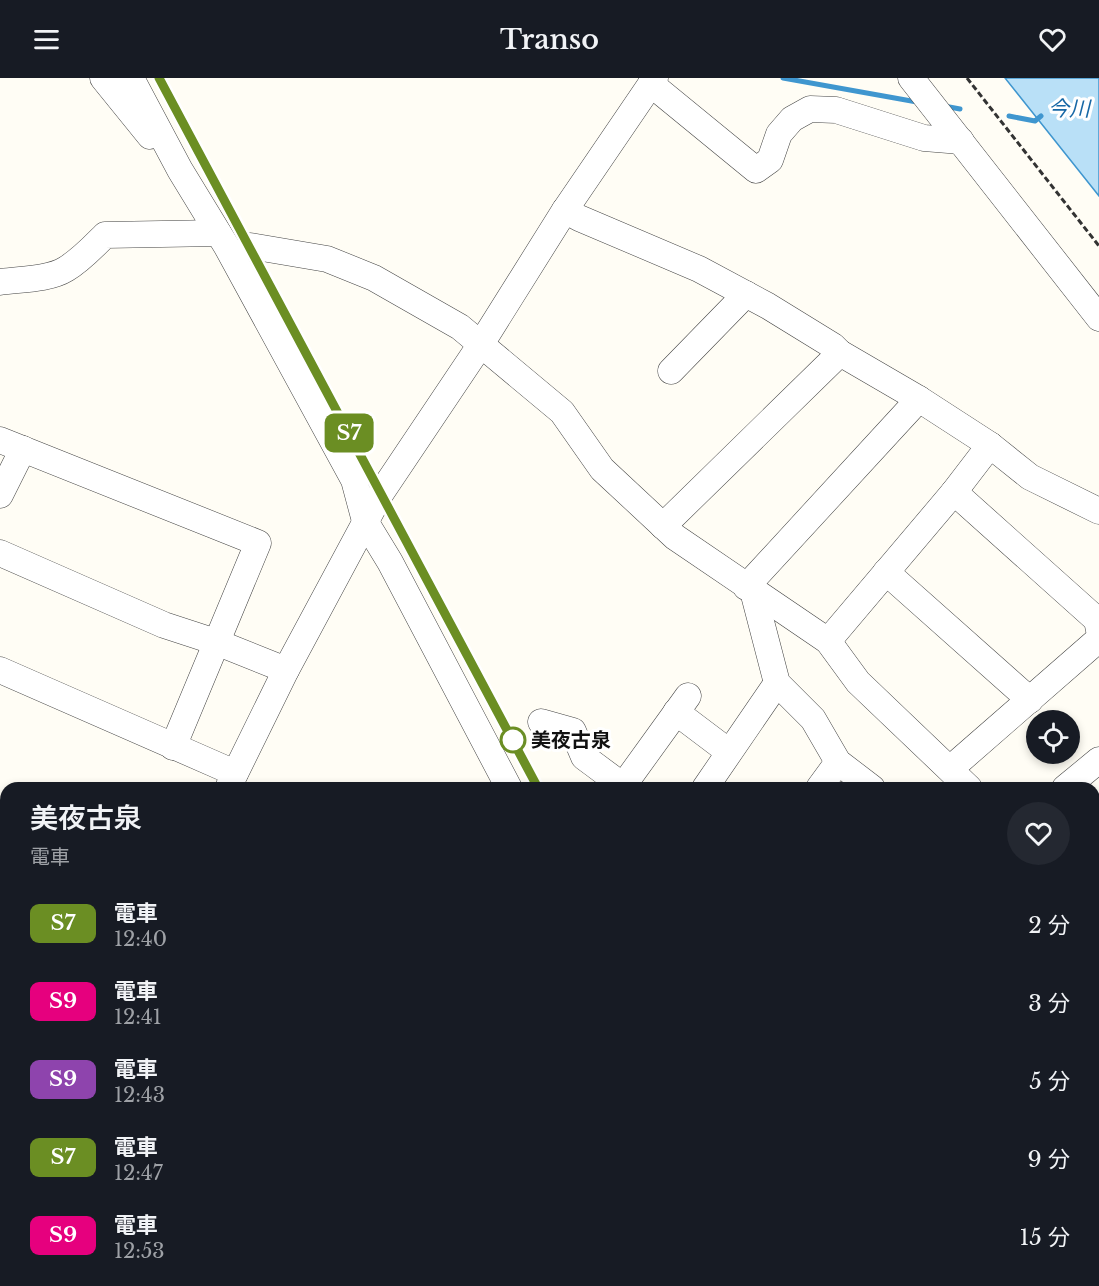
<!DOCTYPE html>
<html lang="ja">
<head>
<meta charset="utf-8">
<style>
  body { margin:0; font-family:"Libre Baskerville","Noto Sans JP",serif; background:#242831; color:#f1f3f6; height:100vh; display:flex; flex-direction:column; font-size:22px; white-space:nowrap }
  * { box-sizing:border-box; margin:0 }
  p { font-size:20px; color:#9ea1a6 }
  .icon { flex:none; width:33px; height:33px; fill:none; stroke:currentColor; stroke-width:2; stroke-linecap:round; stroke-linejoin:round }
  .map { position:relative; flex:1; overflow:hidden }
  .drawer { position:absolute; left:0px; top:704px; width:1100px; height:506px; display:flex; flex-direction:column; background:#171b24; border-radius:18px 18px 0 0; box-shadow:0 3px 9px #0003 }
  .drawer>* { flex:none }
  .badge { padding:0 12px; border-radius:9px; font-size:21px; line-height:39px }
  .fabs { position:absolute; left:1026px; top:632px; display:grid; gap:12px }
  .fabs a { display:grid; place-items:center; width:54px; height:54px; border-radius:50%; background:#171b24; box-shadow:0 3px 9px #0003; font-size:30px }
  .map>.badge { position:absolute; translate:-50% -50%; box-shadow:0 0 0 3px #fff }
  .round { display:grid; place-items:center; flex:none; width:63px; height:63px; border-radius:32px; background:#242831 }
  .overview { display:flex; align-items:center; justify-content:space-between; height:102px; padding:0 30px }
  h1 { font-size:28px; font-weight:600; line-height:45px }
  ul { padding:0; list-style:none }
  li { display:flex; align-items:center; gap:18px; height:78px; padding:0 30px }
  li div { flex:1 }
  li b { display:block; font-size:22px }
  li em { font-style:normal }
  li .badge { min-width:66px; font-weight:700; text-align:center }
  header { display:flex; justify-content:space-between; align-items:center; height:78px; padding:0 30px; background:#171b24; font-size:27px; font-weight:600 }
  .map>svg:first-child { display:block }
  .water { fill:#b9e0f7; stroke:#3f96cf; stroke-width:1.5 }
  .lines { fill:none; stroke-linecap:round; stroke-linejoin:round }
  .stream { stroke:#3f96cf; stroke-width:5 }
  .minor-casing { stroke:#444; stroke-width:27 }
  .path { stroke:#333; stroke-width:3; stroke-dasharray:6 3; stroke-linecap:butt }
  .minor { stroke:#fff; stroke-width:26 }
  .rail-casing { stroke:#c4262e; stroke-width:7 }
  .rail { stroke:#fff; stroke-width:4.5; stroke-dasharray:14; stroke-linecap:butt }
  .line-casing { stroke:#fff; stroke-width:14 }
  .line { stroke:#6b8e23; stroke-width:9 }
  .stop-dot { fill:#fff; stroke:#6b8e23; stroke-width:3 }
  .labels { text-anchor:middle; dominant-baseline:central; stroke-width:6; stroke-linejoin:round; paint-order:stroke }
  .stop-label { font-size:20px; font-weight:bold; fill:#111; stroke:#fff; text-anchor:start }
  .water-label { font-size:21px; font-style:italic; fill:#1768a6; stroke:#fff }
</style>
</head>
<body>
<header><svg class="icon" aria-label="menu" viewBox="0 0 24 24"><path d="M4 6h16M4 12h16M4 18h16"/></svg>Transo<svg class="icon" aria-label="heart" viewBox="0 0 24 24"><path d="M12 20l-8-8c-3-5 5-10 8-4 3-6 11-1 8 4z"/></svg></header>
<div class="map">
<svg width="1099" height="1208" viewBox="0 0 1099 1208">
  <rect width="100%" height="100%" fill="#fffdf5"/>
  <!-- water -->
  <path class="water" d="M1005 0H1099V118Z"/>
  <g class="lines">
    <!-- stream -->
    <g class="stream">
      <path d="M783 0 917 24"/>
      <path d="M944 28 960 31"/>
      <path d="M1009 38 1035 43 1041 38"/>
      <path d="M1054 1208 1056 1203"/>
    </g>
    <defs>
      <g id="minor">
        <path d="M103 0 150 58"/>
        <path d="M131 0 180 92 227 169 354 402 365 443 390 484 509 710"/>
        <path d="M911 0 1099 240"/>
        <path d="M651 6 756 92 770 82 779 56 792 41 810 31 836 32 924 60 961 63"/>
        <path d="M565 132 579 140 699 191 768 228 833 268 840 275 919 321 990 367 1030 399 1099 433"/>
        <path d="M250 168 327 181 374 200 460 249 562 334 602 391 675 459 828 563 954 414 990 367"/>
        <path d="M0 204C20 201 48 202 66 191 81 182 93 169 105 157L218 155"/>
        <path d="M671 293 746 216"/>
        <path d="M0 362 258 465 173 669"/>
        <path d="M954 414 1097 542 1099 552"/>
        <path d="M0 417 23 371"/>
        <path d="M663 448 840 275"/>
        <path d="M0 475 164 547 216 564 286 592"/>
        <path d="M886 494 1030 622"/>
        <path d="M746 509 919 321"/>
        <path d="M753 513 777 605 813 641 838 684 872 710"/>
        <path d="M828 563 858 604 969 710"/>
        <path d="M0 592 235 695"/>
        <path d="M676 634 729 674"/>
        <path d="M541 644 573 653 584 679 623 708 688 618"/>
        <path d="M950 691 1099 561"/>
        <path d="M228 710 286 592 381 415 481 266 565 132 655 0"/>
        <path d="M705 710 777 605"/>
        <path d="M819 710 838 684"/>
        <path d="M1065 710 1099 682"/>
        <path d="M0 805 6 807"/>
        <path d="M399 1203 407 1208"/>
        <path d="M1039 1203 1040 1208"/>
        <path d="M5 1208 7 1203"/>
        <path d="M297 1208 299 1203"/>
        <path d="M598 1208 601 1203"/>
      </g>
    </defs>
    <!-- minor casing -->
    <use href="#minor" class="minor-casing"/>
    <!-- path -->
    <path class="path" d="M967 0 1099 168"/>
    <!-- minor -->
    <use href="#minor" class="minor"/>
    <defs>
      <g id="rail">
        <path d="M159 0 538 710"/>
        <path d="M800 1203 803 1208"/>
      </g>
    </defs>
    <!-- rail casing -->
    <use href="#rail" class="rail-casing"/>
    <!-- rail -->
    <use href="#rail" class="rail"/>
  </g>
  <g class="lines">
    <defs>
      <path id="line" d="M159 0 538 710"/>
    </defs>
    <!-- line casing -->
    <use href="#line" class="line-casing"/>
    <!-- line -->
    <use href="#line" class="line"/>
  </g>
  <!-- markers -->
  <circle class="stop-dot" cx="513" cy="662" r="12"/>
  <g class="labels">
    <!-- stop labels -->
    <g class="stop-label">
      <text x="531" y="662">美夜古泉</text>
    </g>
    <!-- water labels -->
    <g class="water-label">
      <text x="1069" y="31">今川</text>
    </g>
  </g>
</svg>
<div class="fabs">
<a><svg class="icon" aria-label="locate" viewBox="0 0 24 24"><circle cx="12" cy="12" r="6"/><path d="M12 2v4M12 18v4M2 12h4M18 12h4"/></svg></a>
</div>
<b class="badge" style="left:349px;top:355px;background:#6b8e23;color:#fff">S7</b>
<section class="drawer">
<div class="overview"><div><h1>美夜古泉</h1><p>電車</p></div><a class="round"><svg class="icon" aria-label="heart" viewBox="0 0 24 24"><path d="M12 20l-8-8c-3-5 5-10 8-4 3-6 11-1 8 4z"/></svg></a></div>
<ul>
<li><span class="badge" style="background:#6b8e23;color:#fff">S7</span><div><b>電車</b><p>12:40</p></div><em>2 分</em></li>
<li><span class="badge" style="background:#e6007e;color:#fff">S9</span><div><b>電車</b><p>12:41</p></div><em>3 分</em></li>
<li><span class="badge" style="background:#8e44ad;color:#fff">S9</span><div><b>電車</b><p>12:43</p></div><em>5 分</em></li>
<li><span class="badge" style="background:#6b8e23;color:#fff">S7</span><div><b>電車</b><p>12:47</p></div><em>9 分</em></li>
<li><span class="badge" style="background:#e6007e;color:#fff">S9</span><div><b>電車</b><p>12:53</p></div><em>15 分</em></li>
</ul>
</section>
</div>
</body>
</html>
